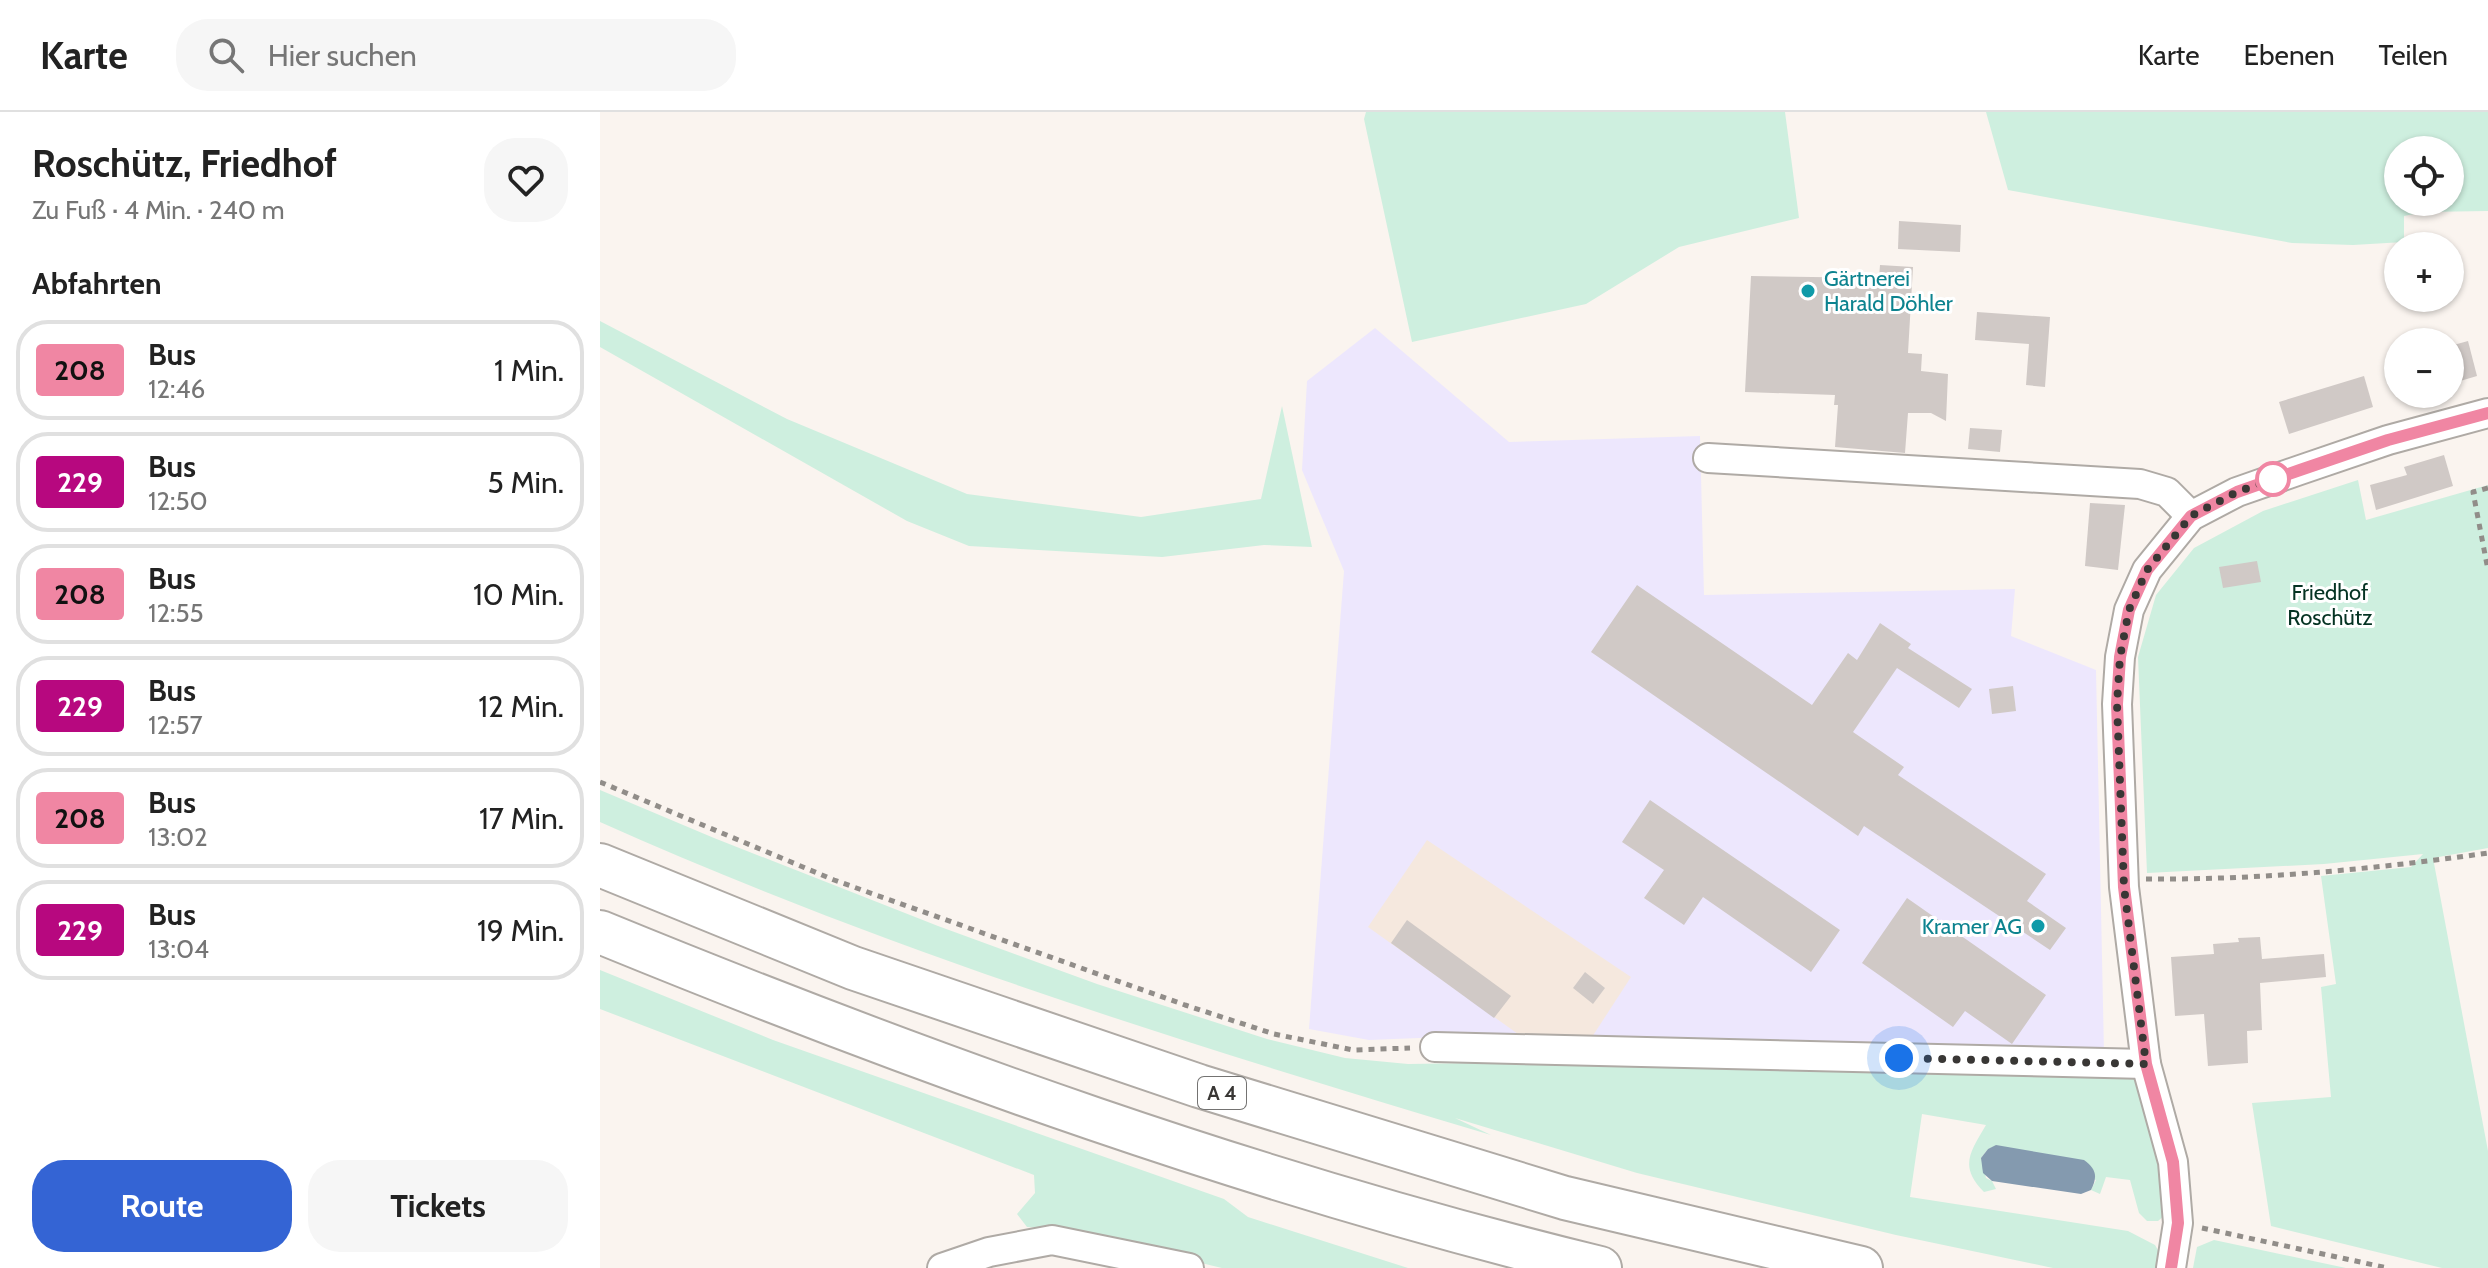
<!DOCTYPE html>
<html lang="de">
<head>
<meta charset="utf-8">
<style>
  body { margin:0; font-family:Cabin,sans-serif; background:#f6f6f6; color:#222; height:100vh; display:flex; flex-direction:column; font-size:30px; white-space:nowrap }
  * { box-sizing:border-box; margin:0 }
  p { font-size:26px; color:#767676 }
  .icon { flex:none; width:44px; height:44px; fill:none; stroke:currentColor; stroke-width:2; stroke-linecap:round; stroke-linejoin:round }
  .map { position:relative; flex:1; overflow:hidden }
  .side { display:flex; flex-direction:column; background:#fff; width:600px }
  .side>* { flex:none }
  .badge { padding:0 16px; border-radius:6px; font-size:28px; line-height:52px }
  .fabs { position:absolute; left:1784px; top:24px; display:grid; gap:16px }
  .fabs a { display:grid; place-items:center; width:80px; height:80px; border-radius:50%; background:#fff; box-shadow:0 2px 6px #0004; font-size:40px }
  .you { position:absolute; width:40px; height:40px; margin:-20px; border:6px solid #fff; border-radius:50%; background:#1a73e8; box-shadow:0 0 0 12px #1a73e833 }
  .map>.badge { position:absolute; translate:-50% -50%; box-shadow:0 0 0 4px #fff }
  h2 { padding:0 32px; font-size:30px; line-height:72px }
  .round { display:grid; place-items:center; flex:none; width:84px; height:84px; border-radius:32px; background:#f6f6f6 }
  .overview { display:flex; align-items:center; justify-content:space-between; height:136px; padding:0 32px }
  h1 { font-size:38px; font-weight:700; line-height:60px }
  .button { display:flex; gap:16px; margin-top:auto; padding:16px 32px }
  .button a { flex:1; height:92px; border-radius:32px; background:#3464d4; color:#fff; font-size:32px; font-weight:700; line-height:92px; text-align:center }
  .button a+a { background:#f6f6f6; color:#222 }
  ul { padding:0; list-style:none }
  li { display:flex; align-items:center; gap:24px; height:100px; margin:0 16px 12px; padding:0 16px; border:4px solid #e0e0e0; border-radius:32px }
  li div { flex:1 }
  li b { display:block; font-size:30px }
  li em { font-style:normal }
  li .badge { min-width:88px; font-weight:700; text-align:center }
  header { display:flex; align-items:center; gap:48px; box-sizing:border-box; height:112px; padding:0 40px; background:#fff; border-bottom:2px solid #e0e0e0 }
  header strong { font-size:38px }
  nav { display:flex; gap:44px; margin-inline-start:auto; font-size:28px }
  .search { width:560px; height:72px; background:#f6f6f6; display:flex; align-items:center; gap:20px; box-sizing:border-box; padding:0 28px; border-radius:32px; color:#767676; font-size:30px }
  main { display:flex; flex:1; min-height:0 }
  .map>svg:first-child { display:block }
  .commercial { fill:#ede7fd }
  .built { fill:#f5e8de }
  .green { fill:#ceefdf; fill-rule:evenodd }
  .water { fill:#849aaf }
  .building { fill:#d0c9c6 }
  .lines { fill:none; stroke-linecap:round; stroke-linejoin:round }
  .minor-casing { stroke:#afaaa5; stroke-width:32 }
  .highway-casing { stroke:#afaaa5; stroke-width:46 }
  .path { stroke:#918d89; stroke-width:5; stroke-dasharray:6 6; stroke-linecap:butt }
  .minor { stroke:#fff; stroke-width:28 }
  .highway { stroke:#fff; stroke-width:42 }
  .line-casing { stroke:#fff; stroke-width:18 }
  .line { stroke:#f086a3; stroke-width:12 }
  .walk { stroke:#393735; stroke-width:8; stroke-dasharray:0 14.4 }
  .culture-dot { fill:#0f9aa8; stroke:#fff; stroke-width:3 }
  .stop-dot { fill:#fff; stroke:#f086a3; stroke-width:4 }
  .labels { text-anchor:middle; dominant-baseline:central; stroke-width:6; stroke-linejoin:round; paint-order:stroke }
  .shield { fill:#fff; stroke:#747372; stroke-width:2 }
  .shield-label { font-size:20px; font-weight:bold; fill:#393735 }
  .culture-label { font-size:22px; fill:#0d838f; stroke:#fff; text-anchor:start }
  .park-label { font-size:22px; fill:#053323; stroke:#fff }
</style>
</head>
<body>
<header>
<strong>Karte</strong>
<div class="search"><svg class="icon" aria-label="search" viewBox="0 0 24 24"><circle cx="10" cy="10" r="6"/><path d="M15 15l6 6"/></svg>Hier suchen</div>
<nav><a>Karte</a><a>Ebenen</a><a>Teilen</a></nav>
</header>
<main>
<section class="side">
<div class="overview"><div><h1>Roschütz, Friedhof</h1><p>Zu Fuß · 4 Min. · 240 m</p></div><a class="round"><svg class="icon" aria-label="heart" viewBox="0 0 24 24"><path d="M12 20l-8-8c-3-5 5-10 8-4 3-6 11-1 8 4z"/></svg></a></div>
<h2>Abfahrten</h2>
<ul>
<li><span class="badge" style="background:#f086a3;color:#111">208</span><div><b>Bus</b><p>12:46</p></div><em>1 Min.</em></li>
<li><span class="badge" style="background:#b7087f;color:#fff">229</span><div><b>Bus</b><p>12:50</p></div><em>5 Min.</em></li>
<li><span class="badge" style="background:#f086a3;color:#111">208</span><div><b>Bus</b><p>12:55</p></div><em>10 Min.</em></li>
<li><span class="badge" style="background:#b7087f;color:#fff">229</span><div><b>Bus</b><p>12:57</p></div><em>12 Min.</em></li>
<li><span class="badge" style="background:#f086a3;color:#111">208</span><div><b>Bus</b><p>13:02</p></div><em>17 Min.</em></li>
<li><span class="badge" style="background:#b7087f;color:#fff">229</span><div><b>Bus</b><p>13:04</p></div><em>19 Min.</em></li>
</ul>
<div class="button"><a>Route</a><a>Tickets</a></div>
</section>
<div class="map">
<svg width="1888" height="1156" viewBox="0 0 1888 1156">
  <rect width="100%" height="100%" fill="#faf4ef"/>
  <!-- commercial -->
  <path class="commercial" d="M775 216 909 330 1100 324 1104 483 1415 477 1411 524 1496 558 1504 941 868 924 769 928 709 917 744 459 702 358 707 269Z"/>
  <!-- built -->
  <path class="built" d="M827 728 1031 865 992 925 925 927 768 815Z"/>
  <!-- green -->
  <g class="green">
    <path d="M766 0H1185L1199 106 1079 135 986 192 812 230 764 7Z"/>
    <path d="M1386 0H1888V99L1824 100 1804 104V130L1753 133 1692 131 1408 78ZM1798 38H1850V90H1798Z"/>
    <path d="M0 209 187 307 367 382 541 405 661 387 682 294 712 435 664 433 562 445 369 434 307 409 0 235Z"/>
    <path d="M1758 368 1766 408 1888 373V736L1833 746 1888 1039V1156H1842L1671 1114 1652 991 1731 985 1721 875 1736 872 1721 764 1811 755 1823 742 1724 752 1547 761 1538 545 1556 483 1594 436 1663 399Z"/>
    <path d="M0 678 114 726 338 814 497 872 667 927 745 946 808 952 873 951 867 944 1530 957C1554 981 1563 1067 1565 1103L1558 1109H1547L1539 1101 1530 1068 1506 1065 1500 1082 1491 1078 1496 1068 1396 1034 1388 1037 1381 1046 1386 1066 1392 1069 1396 1077 1384 1080C1358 1054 1371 1039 1386 1013L1322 1002 1310 1085 1528 1119 1555 1133 1562 1145 1560 1156H1453L1296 1123 1037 1061 855 1006 891 1023C590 933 288 839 0 710Z"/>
    <path d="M0 858 173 928 624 1087 648 1105 808 1156H622L459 1117 427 1115 417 1102 435 1081 434 1063 0 897Z"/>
    <path d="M1614 1128 1746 1156H1593L1597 1135Z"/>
  </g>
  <!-- water -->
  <path class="water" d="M1396 1033 1484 1048C1496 1057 1498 1064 1491 1078L1481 1082 1392 1069 1383 1061 1381 1046 1388 1037Z"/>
  <!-- building -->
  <g class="building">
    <path d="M1299 109 1361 113 1360 140 1298 137Z"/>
    <path d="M1280 153 1313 155 1308 241 1322 242 1321 259 1348 262 1346 309 1331 301H1308L1305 341 1235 335 1238 293H1234L1235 283 1145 280 1151 164 1279 166Z"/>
    <path d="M1377 200 1450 205 1445 275 1426 273 1429 232 1375 228Z"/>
    <path d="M1868 229 1877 264 1850 272V234Z"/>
    <path d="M1764 264 1773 295 1689 322 1679 290Z"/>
    <path d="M1370 316 1402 318 1400 340 1368 337Z"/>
    <path d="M1844 343 1853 374 1776 398 1770 373 1807 363 1804 355Z"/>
    <path d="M1490 391 1525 393 1518 458 1485 454Z"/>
    <path d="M1657 449 1661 470 1623 476 1619 455Z"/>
    <path d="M1037 473 1212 593 1248 541 1257 548 1280 511 1311 532 1308 536 1372 577 1359 596 1297 556 1253 620 1304 655 1298 663 1446 762 1427 789 1466 816 1450 838 1264 714 1258 724 991 540Z"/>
    <path d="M1413 574 1416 599 1392 602 1389 577Z"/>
    <path d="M1050 688 1240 818 1211 860 1103 785 1084 813 1044 786 1064 758 1022 730Z"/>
    <path d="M1307 786 1446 883 1412 932 1365 899 1353 915 1262 851Z"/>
    <path d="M807 808 911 884 894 906 791 831Z"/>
    <path d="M1660 825 1662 847 1724 842 1726 865 1660 871 1662 918 1647 919 1648 951 1608 954 1604 902 1575 904 1571 845 1614 842 1613 832 1639 830 1638 826Z"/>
    <path d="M985 860 1005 876 993 892 973 876Z"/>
  </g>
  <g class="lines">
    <defs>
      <g id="minor">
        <path d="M1108 346 1540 372 1567 380 1591 404"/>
        <path d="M835 935 1546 952"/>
        <path d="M342 1156 389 1140 452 1128 589 1156"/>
        <path d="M1571 1156 1578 1111 1573 1050 1546 952 1524 775 1517 592 1520 545 1529 498 1547 458 1591 404 1637 380 1700 358 1788 328 1888 301"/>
      </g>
      <g id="highway">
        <path d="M0 753 253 856 599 974 965 1086 1261 1156"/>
        <path d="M0 820C325 953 659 1073 1000 1156"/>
      </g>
    </defs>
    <!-- minor casing -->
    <use href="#minor" class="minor-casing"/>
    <!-- highway casing -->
    <use href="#highway" class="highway-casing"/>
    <!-- path -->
    <g class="path">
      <path d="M1888 376 1873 380 1888 458"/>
      <path d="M0 670 234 768 585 893 674 922 753 938 810 936"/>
      <path d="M1546 767C1660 768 1775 757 1888 741"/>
      <path d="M1602 1116 1788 1156"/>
    </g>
    <!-- minor -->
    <use href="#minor" class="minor"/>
    <!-- highway -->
    <use href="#highway" class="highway"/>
  </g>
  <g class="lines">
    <defs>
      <path id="line" d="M1571 1156 1578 1111 1573 1050 1546 952 1524 775 1517 592 1520 545 1529 498 1547 458 1591 404 1637 380 1700 358 1788 328 1888 301"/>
    </defs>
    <!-- line casing -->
    <use href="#line" class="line-casing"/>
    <!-- line -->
    <use href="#line" class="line"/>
    <!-- walk -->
    <path class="walk" d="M1299 946 1546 952 1524 775 1517 592 1520 545 1529 498 1547 458 1591 404 1637 380 1679 365 1673 367"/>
  </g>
  <!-- markers -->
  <g class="culture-dot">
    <circle cx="1208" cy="179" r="8"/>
    <circle cx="1438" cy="814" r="8"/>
  </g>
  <circle class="stop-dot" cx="1673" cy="367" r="16"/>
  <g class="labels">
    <!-- shield labels -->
    <rect class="shield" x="598" y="965" width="48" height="32" rx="6"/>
    <g class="shield-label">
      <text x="622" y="981">A 4</text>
    </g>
    <!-- culture labels -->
    <g class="culture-label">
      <text x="1224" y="166">Gärtnerei<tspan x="1224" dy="25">Harald Döhler</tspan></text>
      <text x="1422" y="814" text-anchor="end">Kramer AG</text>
    </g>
    <!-- park labels -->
    <g class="park-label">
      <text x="1730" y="480">Friedhof<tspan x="1730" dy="25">Roschütz</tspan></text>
    </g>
  </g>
</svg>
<div class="fabs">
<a><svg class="icon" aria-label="locate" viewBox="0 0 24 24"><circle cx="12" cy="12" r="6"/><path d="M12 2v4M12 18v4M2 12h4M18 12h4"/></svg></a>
<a>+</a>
<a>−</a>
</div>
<div class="you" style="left:1299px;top:946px"></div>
</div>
</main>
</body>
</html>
